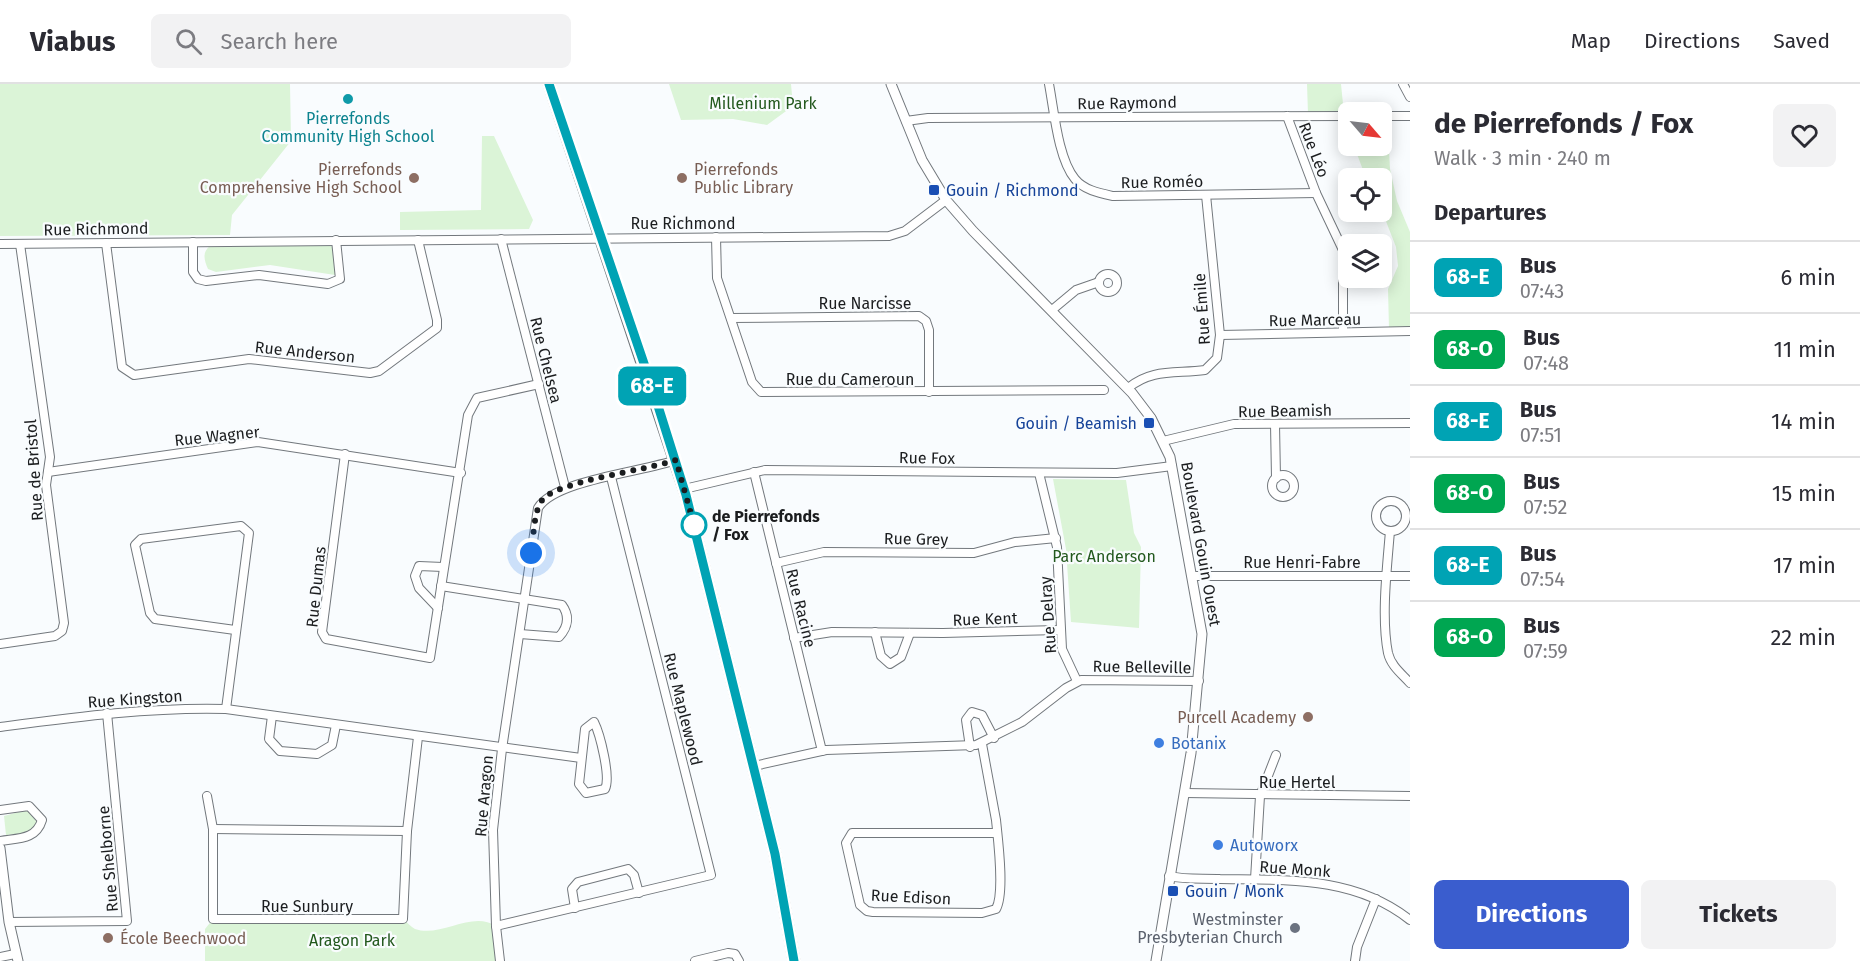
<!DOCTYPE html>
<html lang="en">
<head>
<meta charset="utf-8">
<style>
  body { margin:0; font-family:"Fira Sans",sans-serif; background:#f2f2f3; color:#2b2b33; height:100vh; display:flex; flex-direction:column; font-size:22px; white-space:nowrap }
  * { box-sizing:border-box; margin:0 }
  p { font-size:20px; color:#7c7c81 }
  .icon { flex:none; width:33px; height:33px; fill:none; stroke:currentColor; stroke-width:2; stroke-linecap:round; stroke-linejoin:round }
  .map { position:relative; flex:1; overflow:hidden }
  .drawer { display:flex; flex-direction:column; background:#fff; width:450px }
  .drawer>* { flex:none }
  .badge { padding:0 12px; border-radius:9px; font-size:21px; line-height:39px }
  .needle { width:39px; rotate:118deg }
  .tools { position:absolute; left:1338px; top:18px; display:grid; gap:12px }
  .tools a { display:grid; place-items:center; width:54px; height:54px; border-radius:9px; background:#fff; box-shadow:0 3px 15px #0003; font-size:30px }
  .you { position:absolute; width:30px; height:30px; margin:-15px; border:4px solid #fff; border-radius:50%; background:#1a73e8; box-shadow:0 0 0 9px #1a73e833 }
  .map>.badge { position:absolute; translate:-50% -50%; box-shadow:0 0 0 3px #fff }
  h2 { padding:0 24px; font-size:22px; line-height:54px }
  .round { display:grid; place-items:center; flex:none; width:63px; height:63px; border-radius:9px; background:#f2f2f3 }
  .headline { display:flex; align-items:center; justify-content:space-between; height:102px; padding:0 24px }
  h1 { font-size:28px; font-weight:700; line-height:45px }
  .cta { display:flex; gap:12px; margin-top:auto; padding:12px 24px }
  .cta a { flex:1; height:69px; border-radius:9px; background:#3a5dce; color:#fff; font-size:24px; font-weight:700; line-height:69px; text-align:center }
  .cta a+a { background:#f2f2f3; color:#2b2b33 }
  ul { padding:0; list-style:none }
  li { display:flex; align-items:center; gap:18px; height:72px; padding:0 24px; border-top:2px solid #e1e1e2 }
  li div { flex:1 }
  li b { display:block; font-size:22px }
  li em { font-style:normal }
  li .badge { min-width:66px; font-weight:700; text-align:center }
  header { display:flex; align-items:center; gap:36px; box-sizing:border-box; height:84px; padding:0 30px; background:#fff; border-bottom:2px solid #e1e1e2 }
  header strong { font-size:28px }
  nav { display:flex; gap:33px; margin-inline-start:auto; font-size:21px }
  .search { width:420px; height:54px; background:#f2f2f3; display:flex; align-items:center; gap:15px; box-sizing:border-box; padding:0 21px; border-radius:9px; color:#7c7c81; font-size:22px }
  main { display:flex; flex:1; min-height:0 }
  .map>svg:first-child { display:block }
  .green { fill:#dbf4d7 }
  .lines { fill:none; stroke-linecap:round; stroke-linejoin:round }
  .minor-casing { stroke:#73787d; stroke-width:10 }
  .tertiary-casing { stroke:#73787d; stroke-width:11 }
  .secondary-casing { stroke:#73787d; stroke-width:13 }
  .minor { stroke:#fff; stroke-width:8 }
  .tertiary { stroke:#fff; stroke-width:9 }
  .secondary { stroke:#fff; stroke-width:10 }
  .line-casing { stroke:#fff; stroke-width:14 }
  .line { stroke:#00a3b4; stroke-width:9 }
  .walk { stroke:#1b1d1f; stroke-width:6; stroke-dasharray:0 10.8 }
  .culture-dot { fill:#0f9aa8; stroke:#f9fcfe; stroke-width:2 }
  .education-dot { fill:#8d6e63; stroke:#f9fcfe; stroke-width:2 }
  .transit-dot { fill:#1a4fb4; stroke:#f9fcfe; stroke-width:2 }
  .stop-dot { fill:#fff; stroke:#00a3b4; stroke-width:3 }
  .shop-dot { fill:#3f7fe0; stroke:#f9fcfe; stroke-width:2 }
  .worship-dot { fill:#6b7280; stroke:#f9fcfe; stroke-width:2 }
  .labels { text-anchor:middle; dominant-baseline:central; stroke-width:4.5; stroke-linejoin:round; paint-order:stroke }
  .park-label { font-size:16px; fill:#23591e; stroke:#f9fcfe }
  .street-label { font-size:16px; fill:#1b1d1f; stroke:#f9fcfe }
  .culture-label { font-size:16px; fill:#0d838f; stroke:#f9fcfe }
  .education-label { font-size:16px; fill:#785e54; stroke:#f9fcfe; text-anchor:end }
  .transit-label { font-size:16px; fill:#164399; stroke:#f9fcfe; text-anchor:start }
  .stop-label { font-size:16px; font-weight:bold; fill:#1b1d1f; stroke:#f9fcfe; text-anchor:start }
  .shop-label { font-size:16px; fill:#366cbe; stroke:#f9fcfe; text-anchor:start }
  .worship-label { font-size:16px; fill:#5b616d; stroke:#f9fcfe; text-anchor:end }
</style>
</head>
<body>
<header>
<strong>Viabus</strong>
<div class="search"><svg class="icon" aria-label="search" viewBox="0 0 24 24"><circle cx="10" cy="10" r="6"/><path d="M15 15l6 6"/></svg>Search here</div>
<nav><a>Map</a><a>Directions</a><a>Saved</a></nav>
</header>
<main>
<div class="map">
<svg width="1410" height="877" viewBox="0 0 1410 877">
  <rect width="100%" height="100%" fill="#f9fcfe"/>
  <!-- green -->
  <g class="green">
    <path d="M0 0H290L291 57 232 131 230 151 0 152Z"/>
    <path d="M669 0H791L793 22 767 41 733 35 681 36Z"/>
    <path d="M1307 0H1341L1344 30H1308Z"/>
    <path d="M1382 33H1387L1392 54 1389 65 1390 85 1397 117 1410 148V246L1389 245 1388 205 1398 182 1396 163 1382 127V94H1366L1354 62H1382Z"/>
    <path d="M482 52H494L533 136 529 145 400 146V128L481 126Z"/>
    <path d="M329 161 334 164 337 189 335 191 270 181 216 188 208 185C204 176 202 168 210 162Z"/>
    <path d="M1053 395 1126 396 1134 449 1141 463 1139 544 1071 538 1066 465Z"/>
    <path d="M26 726H30L37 739 30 749 6 751 4 732Z"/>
    <path d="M213 835H403C407 838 411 843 415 845 441 854 472 826 496 842L500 877H205V845Z"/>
  </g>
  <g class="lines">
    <defs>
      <g id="minor">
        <path d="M1049 0C1054 26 1058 75 1075 95 1084 106 1099 109 1113 112L1316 109"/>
        <path d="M1403 0 1410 13"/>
        <path d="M1287 32 1316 109 1343 166V248"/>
        <path d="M1382 32H1410"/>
        <path d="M906 37 928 34 1348 32"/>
        <path d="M716 153 717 194 752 298 761 308 1104 306"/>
        <path d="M501 155 565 403"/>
        <path d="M193 158V188L198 195 206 197 259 191 328 200 340 195 336 156"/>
        <path d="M106 159 122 283 134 291 249 275 370 289 379 287 437 244V236L418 156"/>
        <path d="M0 160 889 152 905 147 946 116"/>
        <circle cx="1108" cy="199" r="9"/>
        <path d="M1052 226 1076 206 1099 198"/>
        <path d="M731 234 919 232 926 237 929 246V308"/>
        <path d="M1220 251 1410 247"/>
        <path d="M1128 304C1152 284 1176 290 1205 286L1217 274 1220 251 1206 111"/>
        <path d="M1275 340 1276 394"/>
        <path d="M1163 357 1234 340 1410 339"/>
        <path d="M345 370 322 548 326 555 430 574 468 331 477 314 539 300"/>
        <path d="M48 388 258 358 461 389"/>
        <path d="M754 388 822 667"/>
        <path d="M1039 389 1057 463 1062 565 1077 597"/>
        <circle cx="1283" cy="402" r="11"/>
        <path d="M684 405 765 386 1117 389 1172 382"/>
        <circle cx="1391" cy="432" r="15"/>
        <path d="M1390 447C1387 484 1381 533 1388 569 1391 582 1402 590 1410 599"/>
        <path d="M776 479 824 468 974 469 1015 458 1056 454"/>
        <path d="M1194 492H1410"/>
        <path d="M441 502 562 521C570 532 568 543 559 553L520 550"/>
        <path d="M438 524 419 504 415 492 419 482 443 483"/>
        <path d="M875 548 881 572 890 580 901 573 910 549"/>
        <path d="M794 554 832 548 943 549 1059 546"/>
        <path d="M0 560 55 552 62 547 64 539 46 401 50 373 20 160"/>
        <path d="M226 625 249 449 241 442 141 455 135 461 150 529 155 535 235 546"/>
        <path d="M272 632 269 655 280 667 317 670 332 661 336 641"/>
        <path d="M594 638C600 650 611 693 605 705L586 709 579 700 585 645Z"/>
        <path d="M0 643C76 633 150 623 226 625L581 674"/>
        <path d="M982 660 996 736C998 756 1005 809 996 825L982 829 873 828 867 827 860 821 846 759 852 749H997"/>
        <path d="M970 663 966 636 972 628 982 631 994 654"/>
        <path d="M754 682 826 666 976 661 1022 638 1066 604 1081 596 1199 597"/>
        <path d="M1185 709 1410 712"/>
        <path d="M207 712 213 745V835H403L407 747 418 653"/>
        <path d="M0 726 29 722 42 736C36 756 18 754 0 757"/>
        <path d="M213 745 407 747"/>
        <path d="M1169 792C1186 796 1203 794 1220 795 1286 796 1355 792 1410 836"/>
        <path d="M1255 795 1260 712 1276 671"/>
        <path d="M575 824 572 805 578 798 628 785 634 791 639 809"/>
        <path d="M9 838 127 837 107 629"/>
        <path d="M496 842 711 791 611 393"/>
        <path d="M0 873 15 870"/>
        <path d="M500 877 496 842 493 746 502 665 538 424C555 396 642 388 676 376"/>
        <path d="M695 877 728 869 735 870 739 877"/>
        <path d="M1355 877 1357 863 1376 815"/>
      </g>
      <g id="tertiary">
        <path d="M891 0 922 76 946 116 973 147 1132 309 1151 334 1170 373 1202 550 1191 669 1156 877"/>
        <path d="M0 764 9 838 18 877"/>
      </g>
      <path id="secondary" d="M549 0 686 411 775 770 794 877"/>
    </defs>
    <!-- minor casing -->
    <use href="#minor" class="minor-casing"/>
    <!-- tertiary casing -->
    <use href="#tertiary" class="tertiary-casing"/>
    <!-- secondary casing -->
    <use href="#secondary" class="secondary-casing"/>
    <!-- minor -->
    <use href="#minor" class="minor"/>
    <!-- tertiary -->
    <use href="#tertiary" class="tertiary"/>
    <!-- secondary -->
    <use href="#secondary" class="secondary"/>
  </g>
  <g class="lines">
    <defs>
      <path id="line" d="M549 0 653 306 686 411 775 770 794 877"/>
    </defs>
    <!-- line casing -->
    <use href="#line" class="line-casing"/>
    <!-- line -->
    <use href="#line" class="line"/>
    <!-- walk -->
    <path class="walk" d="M531 469C534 454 533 427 543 415 560 397 647 386 676 376L694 441"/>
  </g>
  <!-- markers -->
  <circle class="culture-dot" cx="348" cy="15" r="6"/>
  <g class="education-dot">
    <circle cx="414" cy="94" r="6"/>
    <circle cx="682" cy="94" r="6"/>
    <circle cx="1308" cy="633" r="6"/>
    <circle cx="108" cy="854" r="6"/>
  </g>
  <g class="transit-dot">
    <rect x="928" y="100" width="12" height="12" rx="3"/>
    <rect x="1143" y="333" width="12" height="12" rx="3"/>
    <rect x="1167" y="801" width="12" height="12" rx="3"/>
  </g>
  <circle class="stop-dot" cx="694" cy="441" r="12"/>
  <g class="shop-dot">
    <circle cx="1159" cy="659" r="6"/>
    <circle cx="1218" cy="761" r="6"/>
  </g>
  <circle class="worship-dot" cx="1295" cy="844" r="6"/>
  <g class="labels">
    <!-- park labels -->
    <g class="park-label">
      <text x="763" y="19">Millenium Park</text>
      <text x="1104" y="472">Parc Anderson</text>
      <text x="352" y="856">Aragon Park</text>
    </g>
    <!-- street labels -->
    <g class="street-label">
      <text transform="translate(1127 19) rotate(-1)">Rue Raymond</text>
      <text transform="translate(1314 66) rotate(69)">Rue Léo</text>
      <text transform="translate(1162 98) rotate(-1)">Rue Roméo</text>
      <text x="683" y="139">Rue Richmond</text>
      <text transform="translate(96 145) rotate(-1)">Rue Richmond</text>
      <text x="865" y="219">Rue Narcisse</text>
      <text transform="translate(1202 225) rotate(-94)">Rue Émile</text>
      <text transform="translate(1315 236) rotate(-1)">Rue Marceau</text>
      <text transform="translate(305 268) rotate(6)">Rue Anderson</text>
      <text transform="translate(546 276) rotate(76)">Rue Chelsea</text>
      <text x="850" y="295">Rue du Cameroun</text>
      <text transform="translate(1285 327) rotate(-1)">Rue Beamish</text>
      <text transform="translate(217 352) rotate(-6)">Rue Wagner</text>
      <text transform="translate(927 374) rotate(1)">Rue Fox</text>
      <text transform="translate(34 386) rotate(-94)">Rue de Bristol</text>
      <text transform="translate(916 455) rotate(1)">Rue Grey</text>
      <text transform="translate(1201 460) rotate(80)">Boulevard Gouin Ouest</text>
      <text x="1302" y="478">Rue Henri-Fabre</text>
      <text transform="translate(316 503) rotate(-84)">Rue Dumas</text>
      <text transform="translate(801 524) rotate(76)">Rue Racine</text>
      <text transform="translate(1048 531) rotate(-94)">Rue Delray</text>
      <text transform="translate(985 535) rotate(-2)">Rue Kent</text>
      <text transform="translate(1142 583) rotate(1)">Rue Belleville</text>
      <text transform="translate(135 615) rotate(-4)">Rue Kingston</text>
      <text transform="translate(683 625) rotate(76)">Rue Maplewood</text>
      <text x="1297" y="698">Rue Hertel</text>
      <text transform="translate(484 712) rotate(-85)">Rue Aragon</text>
      <text transform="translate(108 775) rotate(-95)">Rue Shelborne</text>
      <text transform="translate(1295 785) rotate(4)">Rue Monk</text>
      <text transform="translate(911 813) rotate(3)">Rue Edison</text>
      <text x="307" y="822">Rue Sunbury</text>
    </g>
    <!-- culture labels -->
    <g class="culture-label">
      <text x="348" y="34">Pierrefonds<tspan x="348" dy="18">Community High School</tspan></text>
    </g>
    <!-- education labels -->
    <g class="education-label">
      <text x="402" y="85">Pierrefonds<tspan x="402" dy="18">Comprehensive High School</tspan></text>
      <text x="694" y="85" text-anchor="start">Pierrefonds<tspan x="694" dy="18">Public Library</tspan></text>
      <text x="1296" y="633">Purcell Academy</text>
      <text x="120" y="854" text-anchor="start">École Beechwood</text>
    </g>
    <!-- transit labels -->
    <g class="transit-label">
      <text x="946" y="106">Gouin / Richmond</text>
      <text x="1137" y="339" text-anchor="end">Gouin / Beamish</text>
      <text x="1185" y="807">Gouin / Monk</text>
    </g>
    <!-- stop labels -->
    <g class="stop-label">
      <text x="712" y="432">de Pierrefonds<tspan x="712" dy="18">/ Fox</tspan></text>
    </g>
    <!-- shop labels -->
    <g class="shop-label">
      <text x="1171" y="659">Botanix</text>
      <text x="1230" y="761">Autoworx</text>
    </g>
    <!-- worship labels -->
    <g class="worship-label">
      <text x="1283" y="835">Westminster<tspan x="1283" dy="18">Presbyterian Church</tspan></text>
    </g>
  </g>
</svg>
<div class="tools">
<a><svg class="needle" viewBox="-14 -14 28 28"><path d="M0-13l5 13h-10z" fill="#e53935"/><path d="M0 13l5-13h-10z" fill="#7c7c81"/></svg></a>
<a><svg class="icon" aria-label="locate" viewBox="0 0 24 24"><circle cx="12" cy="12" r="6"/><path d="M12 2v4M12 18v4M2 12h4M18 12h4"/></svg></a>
<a><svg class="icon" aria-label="layers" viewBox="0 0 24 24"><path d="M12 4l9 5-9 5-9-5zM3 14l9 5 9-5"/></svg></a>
</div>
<div class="you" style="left:531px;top:469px"></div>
<b class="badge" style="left:652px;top:302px;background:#00a3b4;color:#fff">68-E</b>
</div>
<section class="drawer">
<div class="headline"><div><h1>de Pierrefonds / Fox</h1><p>Walk · 3 min · 240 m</p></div><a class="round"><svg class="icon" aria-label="heart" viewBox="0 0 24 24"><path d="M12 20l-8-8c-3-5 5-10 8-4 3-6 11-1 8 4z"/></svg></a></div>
<h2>Departures</h2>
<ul>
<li><span class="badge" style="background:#00a3b4;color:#fff">68-E</span><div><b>Bus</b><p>07:43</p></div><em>6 min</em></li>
<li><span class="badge" style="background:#00a651;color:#fff">68-O</span><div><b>Bus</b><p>07:48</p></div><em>11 min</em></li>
<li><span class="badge" style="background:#00a3b4;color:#fff">68-E</span><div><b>Bus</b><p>07:51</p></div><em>14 min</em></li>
<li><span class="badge" style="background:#00a651;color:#fff">68-O</span><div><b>Bus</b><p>07:52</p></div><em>15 min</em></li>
<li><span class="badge" style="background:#00a3b4;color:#fff">68-E</span><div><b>Bus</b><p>07:54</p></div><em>17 min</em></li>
<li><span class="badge" style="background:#00a651;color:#fff">68-O</span><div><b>Bus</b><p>07:59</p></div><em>22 min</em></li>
</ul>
<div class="cta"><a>Directions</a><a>Tickets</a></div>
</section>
</main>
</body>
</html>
